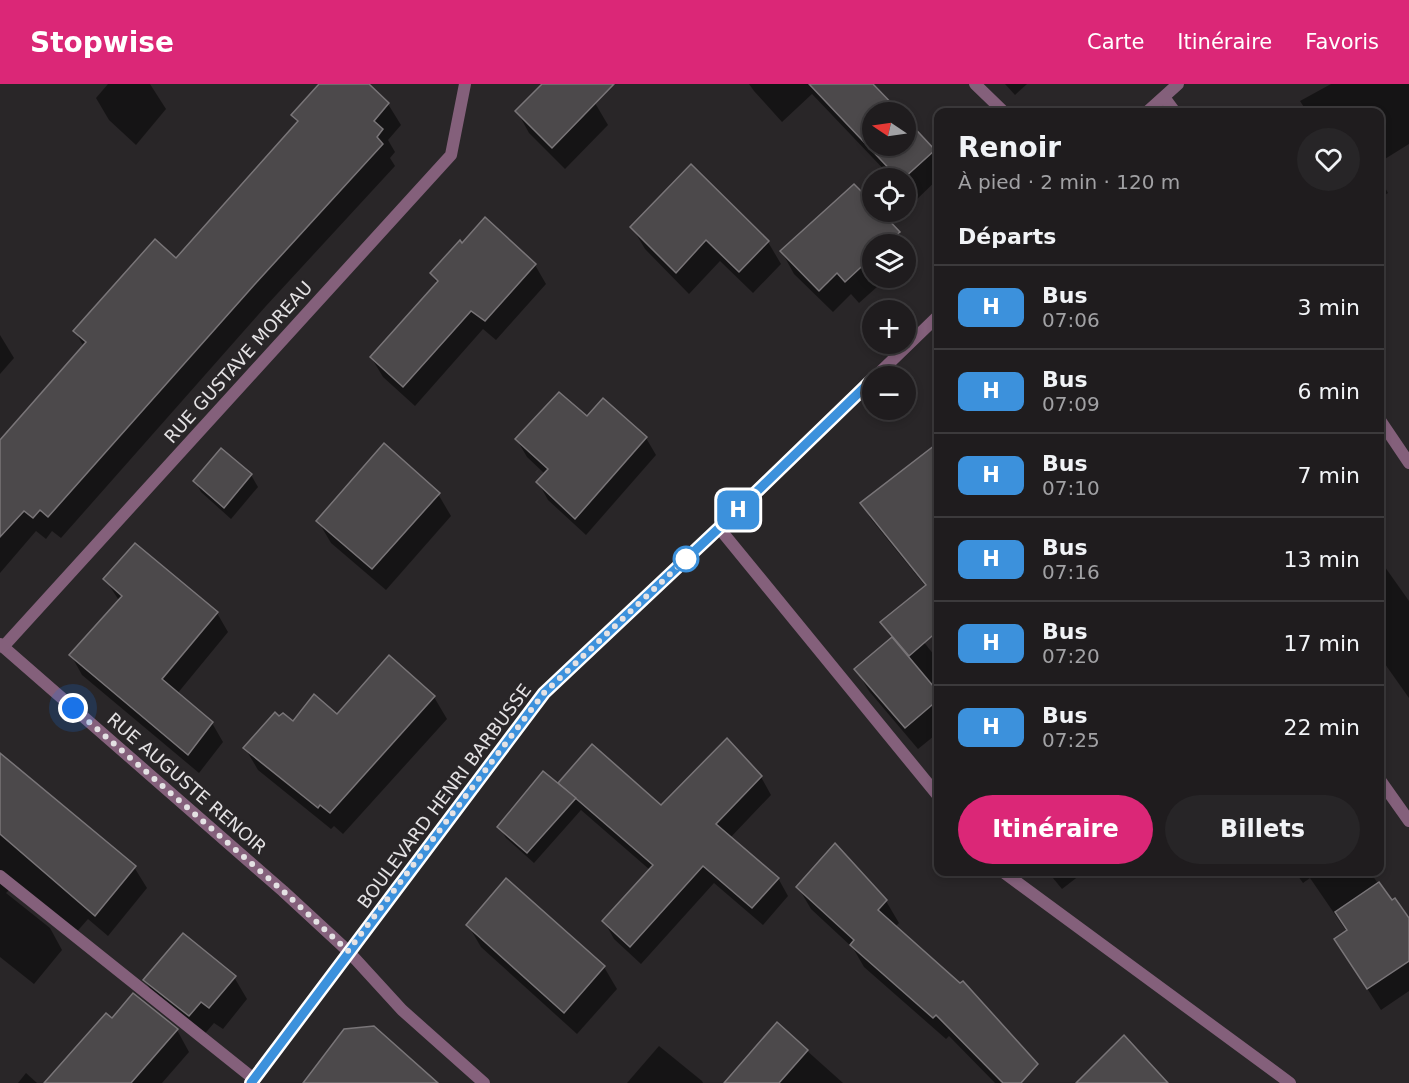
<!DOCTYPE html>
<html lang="fr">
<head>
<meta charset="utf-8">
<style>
  body { margin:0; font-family:"DejaVu Sans",sans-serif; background:#272527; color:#f1f3f6; height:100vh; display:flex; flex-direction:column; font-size:22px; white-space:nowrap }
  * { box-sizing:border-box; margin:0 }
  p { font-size:20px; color:#a1a1a4 }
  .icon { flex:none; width:33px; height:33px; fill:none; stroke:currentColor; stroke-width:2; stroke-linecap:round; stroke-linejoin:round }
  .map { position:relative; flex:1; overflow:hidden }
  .panel { position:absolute; left:934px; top:24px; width:450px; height:768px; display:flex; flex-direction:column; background:#1f1c1e; border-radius:12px; box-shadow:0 3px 9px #0003,0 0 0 2px #3c3a3c }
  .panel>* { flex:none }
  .badge { padding:0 12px; border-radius:9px; font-size:21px; line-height:39px }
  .needle { width:39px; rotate:283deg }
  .controls { position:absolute; left:862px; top:18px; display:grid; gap:12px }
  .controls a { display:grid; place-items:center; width:54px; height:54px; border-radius:50%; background:#1f1c1e; box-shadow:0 3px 9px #0003,0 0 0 2px #3c3a3c; font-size:30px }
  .you { position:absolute; width:30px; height:30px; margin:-15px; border:4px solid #fff; border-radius:50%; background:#1a73e8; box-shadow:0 0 0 9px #1a73e833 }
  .map>.badge { position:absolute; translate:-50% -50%; box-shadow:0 0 0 3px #fff }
  h2 { padding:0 24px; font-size:22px; line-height:54px }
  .round { display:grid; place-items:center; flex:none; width:63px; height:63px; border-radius:32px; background:#272527 }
  .overview { display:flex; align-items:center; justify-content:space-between; height:102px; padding:0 24px }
  h1 { font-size:28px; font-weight:800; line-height:45px }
  .action { display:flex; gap:12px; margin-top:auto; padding:12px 24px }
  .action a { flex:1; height:69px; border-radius:36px; background:#db2777; color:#fff; font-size:24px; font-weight:800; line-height:69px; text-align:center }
  .action a+a { background:#272527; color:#f1f3f6 }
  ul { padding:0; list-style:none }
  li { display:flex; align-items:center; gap:18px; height:84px; padding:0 24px; border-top:2px solid #3c3a3c }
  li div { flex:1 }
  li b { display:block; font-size:22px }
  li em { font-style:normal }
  li .badge { min-width:66px; font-weight:700; text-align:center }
  header { display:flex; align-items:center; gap:36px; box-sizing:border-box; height:84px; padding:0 30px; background:#db2777; color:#fff }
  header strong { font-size:28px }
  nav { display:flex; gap:33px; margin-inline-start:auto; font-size:21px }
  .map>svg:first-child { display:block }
  .shadow { fill:#0007 }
  .building { fill:#4c494b; stroke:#797578; stroke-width:1.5 }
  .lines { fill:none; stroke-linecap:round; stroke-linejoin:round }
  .service { stroke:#84607b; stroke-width:12 }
  .minor { stroke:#84607b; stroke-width:12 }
  .line-casing { stroke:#fff; stroke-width:14 }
  .line { stroke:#3c91dc; stroke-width:9 }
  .walk { stroke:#e4e2e4; stroke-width:6; stroke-dasharray:0 10.8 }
  .stop-dot { fill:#fff; stroke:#3c91dc; stroke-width:3 }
  .labels { text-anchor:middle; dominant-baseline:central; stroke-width:5; stroke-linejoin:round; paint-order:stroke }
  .street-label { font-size:18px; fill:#e4e2e4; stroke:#292628 }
</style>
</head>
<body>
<header>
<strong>Stopwise</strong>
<nav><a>Carte</a><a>Itinéraire</a><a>Favoris</a></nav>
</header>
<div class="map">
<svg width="1409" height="999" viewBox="0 0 1409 999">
  <rect width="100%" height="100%" fill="#292628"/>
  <!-- shadow -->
  <g class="shadow">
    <path d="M108 0H150L166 25 136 61 109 36 96 14Z"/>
    <path d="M321 0H367L388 20 401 41 388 56 395 68 390 74 395 82 266 222 61 454 52 447 46 455 36 447 0 489V358L84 263 75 247 176 176 298 39 293 31Z"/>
    <path d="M544 0H576L595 19 608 41 565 85 529 49 517 27Z"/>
    <path d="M749 0H874L894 21 899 28H873V62H906V37L934 67 939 76V94L914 118 906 109V94H892L812 10 782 38 754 7Z"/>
    <path d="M1005 0H1027L1015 11Z"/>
    <path d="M1331 0H1409V60L1380 78V28H1307L1300 17Z"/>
    <path d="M691 82 768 158 781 180 753 209 720 177 689 210 645 165 632 143Z"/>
    <path d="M1380 95 1388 109 1380 114Z"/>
    <path d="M873 122V128H879L899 148 906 160H873V194H887L859 219 851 210 833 228 794 190 782 168Z"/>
    <path d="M906 161 911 170 906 175Z"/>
    <path d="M535 181 546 200 496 256 483 245 415 322 383 293 371 273 437 199 431 190Z"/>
    <path d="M0 251 14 274 0 290Z"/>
    <path d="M588 334 646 354 656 371 586 451 548 416 538 398 545 390 527 373 517 356Z"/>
    <path d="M939 360V519L871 435 862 420Z"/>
    <path d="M221 366 251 391 258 403 231 435 201 408 195 397Z"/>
    <path d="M438 410 451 432 386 506 331 459 318 437Z"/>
    <path d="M1380 476 1409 517V614L1380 573Z"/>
    <path d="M105 495 217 529 228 548 177 610 212 639 223 658 199 689 82 591 71 571 120 518Z"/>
    <path d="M910 541 939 577V648L918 665 869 607 856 585Z"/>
    <path d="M434 613 447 635 343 750 334 742 331 745 258 686 245 664 293 639Z"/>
    <path d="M0 671 134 783 147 804 108 852 88 835 74 851 9 806 6 809 50 844 62 866 34 900 0 873Z"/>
    <path d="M761 693 771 711 730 754 778 794 788 812 763 841 714 799 641 880 614 855 604 837 650 786 581 726 534 779 506 754 499 743 564 706 560 699 661 723Z"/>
    <path d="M1048 788H1084L1062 805Z"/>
    <path d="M1295 788H1370L1391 818 1409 837V907L1381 926 1336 856 1347 848 1310 794 1303 799Z"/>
    <path d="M798 803 886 817 899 839 895 843 1033 984 1021 999H995L949 952 946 955 864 883 853 864 811 825Z"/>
    <path d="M468 841 604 883 617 905 577 950 481 863Z"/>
    <path d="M234 893 247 915 223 945 214 939 202 953 158 918 145 896Z"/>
    <path d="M112 936 177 946 189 968 162 999H46Z"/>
    <path d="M777 940 843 999H726Z"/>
    <path d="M659 962 702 997 703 999H627Z"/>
    <path d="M26 989 37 999H18Z"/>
  </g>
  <!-- building -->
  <g class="building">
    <path d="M319 0H369L389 19 374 37 383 45 377 53 383 60 255 200 48 433 40 426 33 434 24 427 0 453V356L86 258 73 247 155 155 176 174 298 37 291 31Z"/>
    <path d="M542 0H614L552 64 515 27Z"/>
    <path d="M809 0H873L900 28H873V62H906V35L935 66 904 94H898Z"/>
    <path d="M691 80 769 157 739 188 706 156 676 189 630 143Z"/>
    <path d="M854 100 873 119V128H881L900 148 886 160H873V172L845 198 837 189 819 207 780 167Z"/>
    <path d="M485 133 536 180 485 237 471 227 403 303 370 273 438 197 430 189 460 156 462 159Z"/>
    <path d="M559 308 587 332 603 314 647 353 575 435 536 398 548 385 515 355Z"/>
    <path d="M939 358V546L909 572 880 538 926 501 860 419Z"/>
    <path d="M384 359 440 409 372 485 316 437Z"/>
    <path d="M221 364 252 390 224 424 193 397Z"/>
    <path d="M135 459 218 528 162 595 213 638 188 671 69 571 122 512 103 495Z"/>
    <path d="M892 553 939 609V615L905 644 854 585Z"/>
    <path d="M389 571 435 612 330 729 320 721 318 724 243 664 275 628 279 632 283 629 293 637 314 610 337 630Z"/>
    <path d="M727 654 762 692 716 740 779 794 752 824 703 782 630 863 602 837 653 781 558 699 592 660 661 721Z"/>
    <path d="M0 669 136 782 95 832 0 750Z"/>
    <path d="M543 687 576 714 527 769 497 743Z"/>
    <path d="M835 759 887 816 878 826 960 899 963 897 1038 980 1021 999H1003L936 931 933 934 850 861 854 856 796 803Z"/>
    <path d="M506 794 605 882 564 929 466 841Z"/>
    <path d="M1379 798 1392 816 1395 814 1409 834V877L1367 905 1334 855 1347 846 1335 828Z"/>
    <path d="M183 849 236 892 209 924 201 918 189 932 143 896Z"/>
    <path d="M133 909 178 945 131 999H44L106 929 112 934Z"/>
    <path d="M777 938 808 966 779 999H724Z"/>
    <path d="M374 942 438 999H303L344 945Z"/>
    <path d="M1124 951 1168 999H1076Z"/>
  </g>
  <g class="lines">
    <!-- service -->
    <path class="service" d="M0 792 254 995"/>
    <!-- minor -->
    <g class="minor">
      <path d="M975 0 1004 28"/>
      <path d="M1164 13 1175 28"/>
      <path d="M1147 28 1178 0"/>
      <path d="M876 292 939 231"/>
      <path d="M1380 336 1409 379"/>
      <path d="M719 444 939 713"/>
      <path d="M0 560 283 807 348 867 402 926 484 999"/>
      <path d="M3 563 451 71 465 0"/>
      <path d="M1380 696 1409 737"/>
      <path d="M1003 788 1290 999"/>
      <path d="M251 999 544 609 719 444 873 295"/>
    </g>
  </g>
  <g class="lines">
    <defs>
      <path id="line" d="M251 999 544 609 719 444 873 295"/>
    </defs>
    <!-- line casing -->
    <use href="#line" class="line-casing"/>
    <!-- line -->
    <use href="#line" class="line"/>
    <!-- walk -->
    <path class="walk" d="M73 624 283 807 348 867 544 609 686 475"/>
  </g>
  <!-- markers -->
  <circle class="stop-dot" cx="686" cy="475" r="12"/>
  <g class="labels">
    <!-- street labels -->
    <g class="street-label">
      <text transform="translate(238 278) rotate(-48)">RUE GUSTAVE MOREAU</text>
      <text transform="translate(187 699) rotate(41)">RUE AUGUSTE RENOIR</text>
      <text transform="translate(444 712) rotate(-53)">BOULEVARD HENRI BARBUSSE</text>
    </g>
  </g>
</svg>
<div class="controls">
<a><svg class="needle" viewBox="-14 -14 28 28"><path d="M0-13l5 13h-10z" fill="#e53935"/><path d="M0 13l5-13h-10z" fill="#a1a1a4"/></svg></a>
<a><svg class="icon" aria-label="locate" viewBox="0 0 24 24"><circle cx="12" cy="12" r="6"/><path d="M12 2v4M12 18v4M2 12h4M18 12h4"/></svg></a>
<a><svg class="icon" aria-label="layers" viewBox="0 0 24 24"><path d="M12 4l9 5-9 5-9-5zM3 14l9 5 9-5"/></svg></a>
<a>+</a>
<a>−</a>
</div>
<div class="you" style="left:73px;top:624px"></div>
<b class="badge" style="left:738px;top:426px;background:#3c91dc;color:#fff">H</b>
<section class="panel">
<div class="overview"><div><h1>Renoir</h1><p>À pied · 2 min · 120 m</p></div><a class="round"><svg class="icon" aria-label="heart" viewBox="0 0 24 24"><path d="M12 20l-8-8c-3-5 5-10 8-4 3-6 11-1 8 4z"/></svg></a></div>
<h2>Départs</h2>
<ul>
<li><span class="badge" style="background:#3c91dc;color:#fff">H</span><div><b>Bus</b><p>07:06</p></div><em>3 min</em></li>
<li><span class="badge" style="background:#3c91dc;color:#fff">H</span><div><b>Bus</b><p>07:09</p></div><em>6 min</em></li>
<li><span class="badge" style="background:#3c91dc;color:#fff">H</span><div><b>Bus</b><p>07:10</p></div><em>7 min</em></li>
<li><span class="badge" style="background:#3c91dc;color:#fff">H</span><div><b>Bus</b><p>07:16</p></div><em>13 min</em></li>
<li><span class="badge" style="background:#3c91dc;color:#fff">H</span><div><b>Bus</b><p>07:20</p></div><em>17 min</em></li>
<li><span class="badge" style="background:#3c91dc;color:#fff">H</span><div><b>Bus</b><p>07:25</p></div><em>22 min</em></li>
</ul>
<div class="action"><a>Itinéraire</a><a>Billets</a></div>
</section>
</div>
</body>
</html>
